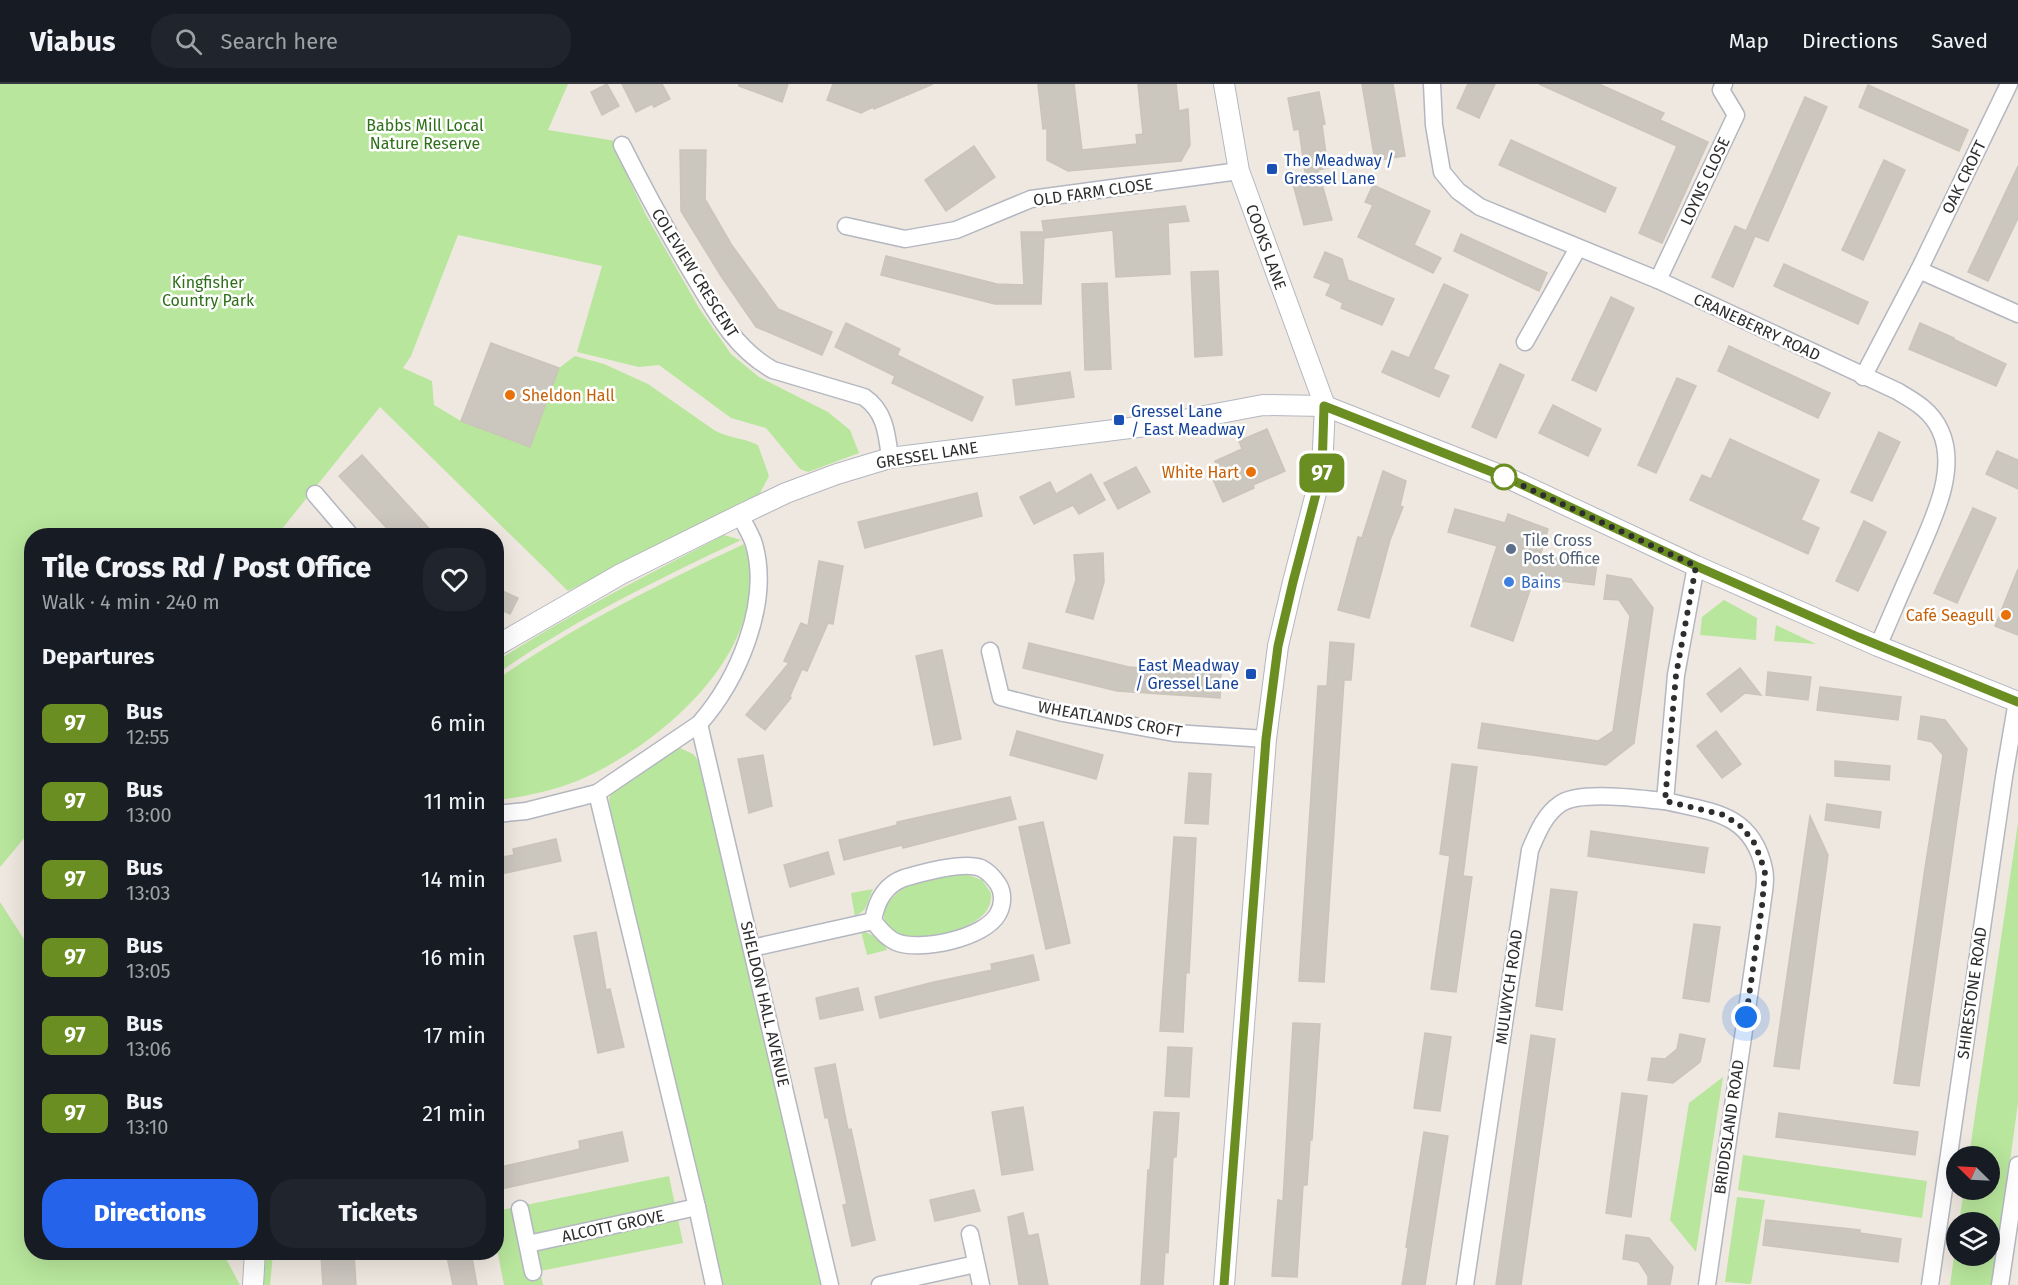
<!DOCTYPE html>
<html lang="en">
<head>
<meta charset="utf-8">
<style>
  body { margin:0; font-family:"Fira Sans",sans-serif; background:#20242c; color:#f1f3f6; height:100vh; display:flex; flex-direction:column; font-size:22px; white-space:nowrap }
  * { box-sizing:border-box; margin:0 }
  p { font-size:20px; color:#9ea1a6 }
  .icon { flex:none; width:33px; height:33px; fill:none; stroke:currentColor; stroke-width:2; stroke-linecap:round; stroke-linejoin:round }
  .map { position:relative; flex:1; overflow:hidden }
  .details { position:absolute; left:24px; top:444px; width:480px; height:732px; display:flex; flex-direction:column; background:#171b24; border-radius:24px; box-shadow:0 6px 24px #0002 }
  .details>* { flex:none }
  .badge { padding:0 12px; border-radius:9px; font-size:21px; line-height:39px }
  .needle { width:39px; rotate:294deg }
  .buttons { position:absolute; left:1946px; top:1062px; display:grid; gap:12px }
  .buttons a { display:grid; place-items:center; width:54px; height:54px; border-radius:50%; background:#171b24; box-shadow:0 6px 24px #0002; font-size:30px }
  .you { position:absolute; width:30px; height:30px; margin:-15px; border:4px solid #fff; border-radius:50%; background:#1a73e8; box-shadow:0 0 0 9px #1a73e833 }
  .map>.badge { position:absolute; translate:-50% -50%; box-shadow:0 0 0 3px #fff }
  h2 { padding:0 18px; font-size:22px; line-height:54px }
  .round { display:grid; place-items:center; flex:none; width:63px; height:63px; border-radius:24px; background:#20242c }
  .summary { display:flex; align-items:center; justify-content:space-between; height:102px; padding:0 18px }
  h1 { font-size:28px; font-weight:800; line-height:45px }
  .cta { display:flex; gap:12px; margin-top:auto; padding:12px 18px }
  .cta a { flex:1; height:69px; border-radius:24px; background:#2563eb; color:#fff; font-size:24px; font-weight:800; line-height:69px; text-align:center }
  .cta a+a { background:#20242c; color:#f1f3f6 }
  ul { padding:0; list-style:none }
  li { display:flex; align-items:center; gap:18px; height:78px; padding:0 18px }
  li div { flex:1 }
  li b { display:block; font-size:22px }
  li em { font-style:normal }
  li .badge { min-width:66px; font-weight:700; text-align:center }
  header { display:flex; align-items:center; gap:36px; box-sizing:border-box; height:84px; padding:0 30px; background:#171b24; border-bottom:2px solid #363941 }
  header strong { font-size:28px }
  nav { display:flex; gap:33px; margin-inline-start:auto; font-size:21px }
  .search { width:420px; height:54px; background:#20242c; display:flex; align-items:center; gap:15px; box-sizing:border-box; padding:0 21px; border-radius:24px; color:#9ea1a6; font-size:22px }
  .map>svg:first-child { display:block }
  .green { fill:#b8e69c }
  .building { fill:#cbc6be; stroke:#cbc4b9; stroke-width:1.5 }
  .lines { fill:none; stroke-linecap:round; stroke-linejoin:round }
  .minor-casing { stroke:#b4b7c1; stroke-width:19 }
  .tertiary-casing { stroke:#b4b7c1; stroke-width:22 }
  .minor { stroke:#fff; stroke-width:16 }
  .tertiary { stroke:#fff; stroke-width:20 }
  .line-casing { stroke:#fff; stroke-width:14 }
  .line { stroke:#6b8e23; stroke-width:9 }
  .walk { stroke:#2e2e2e; stroke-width:6; stroke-dasharray:0 10.8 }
  .transit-dot { fill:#1a4fb4; stroke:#fff; stroke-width:2 }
  .food-dot { fill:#e8710a; stroke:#fff; stroke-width:2 }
  .stop-dot { fill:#fff; stroke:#6b8e23; stroke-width:3 }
  .service-dot { fill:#5c6f8a; stroke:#fff; stroke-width:2 }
  .shop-dot { fill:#3f7fe0; stroke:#fff; stroke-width:2 }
  .labels { text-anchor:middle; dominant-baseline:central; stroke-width:5; stroke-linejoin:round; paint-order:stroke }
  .park-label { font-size:16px; fill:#2e6f19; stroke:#fff }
  .transit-label { font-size:16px; fill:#164399; stroke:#fff; text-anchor:start }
  .street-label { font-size:16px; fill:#2e2e2e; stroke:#fff }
  .food-label { font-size:16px; fill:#c56008; stroke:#fff; text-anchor:end }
  .service-label { font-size:16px; fill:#4e5e75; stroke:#fff; text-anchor:start }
  .shop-label { font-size:16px; fill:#366cbe; stroke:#fff; text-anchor:start }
</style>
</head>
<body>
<header>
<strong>Viabus</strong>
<div class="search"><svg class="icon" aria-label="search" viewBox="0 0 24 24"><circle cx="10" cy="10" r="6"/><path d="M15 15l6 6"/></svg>Search here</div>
<nav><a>Map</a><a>Directions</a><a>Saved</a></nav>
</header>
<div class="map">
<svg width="2018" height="1201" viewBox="0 0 2018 1201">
  <rect width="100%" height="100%" fill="#efe8e0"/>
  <!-- green -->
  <g class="green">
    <path d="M0 0H568L548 46 622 58 616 68 646 131 699 224 731 270 759 293 828 328 850 346 859 369 808 388 800 385 766 344 731 334 659 281 639 283 577 268 602 182 458 151 411 272 403 284 432 297 434 321 461 337 529 362 559 284 575 272 604 280 648 300 714 346C728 354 744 354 758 361L769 392 759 411 568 507 380 323 277 451 32 452 31 746 0 783Z"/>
    <path d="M724 451 741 456C657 496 572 537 497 590V577C570 530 647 491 724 451Z"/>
    <path d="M744 460C778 562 660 662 577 697 552 707 523 713 497 716L496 596C574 542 659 500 744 460Z"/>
    <path d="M1724 516 1757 534 1756 556 1700 551 1702 533Z"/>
    <path d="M1776 541 1816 560 1774 557Z"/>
    <path d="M680 664 693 670 698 676 728 799 821 1201H719L612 738 609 715 612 707 677 665Z"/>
    <path d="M2018 739V1019L1993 1201H1950L1956 1158V1172H1989V1138H1959L1964 1106H1989V1072H1969Z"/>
    <path d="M965 790 982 796 991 809C991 813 991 818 989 822 981 844 926 858 906 852 868 840 886 814 910 800 923 793 951 792 965 790Z"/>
    <path d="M873 805 865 825 855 833 851 809Z"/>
    <path d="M0 818 31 866 32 1168 223 1169 240 1201H0Z"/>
    <path d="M861 847C873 850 881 856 887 866L867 871Z"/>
    <path d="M1723 993 1696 1168 1670 1136 1689 1019Z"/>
    <path d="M1743 1071 1927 1097 1922 1134 1738 1106Z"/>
    <path d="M669 1092 683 1159 540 1187 543 1201H504L497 1165 496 1127Z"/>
    <path d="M1737 1113 1765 1116 1751 1200 1725 1198Z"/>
    <path d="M265 1169H273L270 1201H262Z"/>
  </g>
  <!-- building -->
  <g class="building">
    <path d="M607 0 619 22 602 31 591 8Z"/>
    <path d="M622 0H662L670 15 654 23 652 20 636 28Z"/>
    <path d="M739 0H788L782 18 739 2Z"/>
    <path d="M833 0H933L874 25 873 23 861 29 827 16Z"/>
    <path d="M1038 0H1074L1082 66 1137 60 1136 51 1143 50 1138 0H1176L1179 27 1188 25 1190 61 1181 77 1068 87 1047 76V44L1043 45Z"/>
    <path d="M1362 0H1393L1405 72 1375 77Z"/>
    <path d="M1468 0H1495L1479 34 1457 24Z"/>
    <path d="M1539 0H1599L1664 29 1660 36 1708 58 1662 159 1639 149 1677 62Z"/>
    <path d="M1868 1 1968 46 1959 67 1859 23Z"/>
    <path d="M1319 8 1325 40 1322 41 1328 84 1318 86 1332 136 1304 141 1293 100 1306 96 1299 45 1294 46 1288 14Z"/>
    <path d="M1805 13 1827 23 1768 157 1755 152 1733 203 1712 193 1735 142 1746 147Z"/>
    <path d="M1511 56 1616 104 1605 128 1499 81Z"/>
    <path d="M974 62 995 93 946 127 925 96Z"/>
    <path d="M680 66H706L705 115 731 160 778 225 832 248 822 271 756 243 721 192 681 127Z"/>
    <path d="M1884 76 1905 86 1863 176 1842 166Z"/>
    <path d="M2018 82V134L1988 197 1968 188Z"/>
    <path d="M1373 101 1430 127 1414 161 1441 174 1433 189 1358 153 1373 121 1365 118Z"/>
    <path d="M1185 122 1189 137 1168 139 1170 190 1116 193 1113 146 1044 154 1041 220H995L881 191 886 172 997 200 1024 201 1021 148H1044L1042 137Z"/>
    <path d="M1461 150 1547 189 1539 207 1454 167Z"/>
    <path d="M1325 168 1342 175 1348 196 1394 215 1382 241 1341 224 1343 219 1326 211 1331 200 1314 193Z"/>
    <path d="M1784 180 1868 218 1858 240 1774 202Z"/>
    <path d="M1218 187 1222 271 1195 273 1191 188Z"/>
    <path d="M1107 199 1111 285 1085 286 1082 200Z"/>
    <path d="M1444 200 1468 211 1433 285 1449 292 1439 313 1382 288 1392 267 1409 274Z"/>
    <path d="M1611 213 1634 224 1596 307 1572 296Z"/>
    <path d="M846 239 900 265 897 271 983 313 972 337 892 299 895 292 835 263Z"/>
    <path d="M1920 239 1954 254 1953 255 2006 280 1996 302 1909 265Z"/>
    <path d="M491 259 559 284 530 363 461 337Z"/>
    <path d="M1729 262 1830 309 1818 334 1718 287Z"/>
    <path d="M1500 280 1524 291 1496 354 1472 343Z"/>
    <path d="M1070 288 1074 313 1016 321 1013 296Z"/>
    <path d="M1677 294 1696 302 1656 389 1638 381Z"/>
    <path d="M1553 321 1601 345 1588 372 1539 349Z"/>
    <path d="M1267 345 1285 387 1253 401 1254 404 1223 418 1212 393 1221 389 1215 377 1242 365 1239 357Z"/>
    <path d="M1879 348 1900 358 1872 417 1851 408Z"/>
    <path d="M1730 355 1819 396 1801 436 1819 444 1808 470 1690 416 1702 391 1711 395Z"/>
    <path d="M1997 367 2018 376V405L1986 390Z"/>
    <path d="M362 371 436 452H394L339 392Z"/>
    <path d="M1136 383 1150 408 1118 425 1104 399Z"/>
    <path d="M1383 387 1406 397 1400 422 1403 423 1390 456 1369 534 1338 526 1358 453 1362 454Z"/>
    <path d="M1091 390 1105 416 1079 430 1073 421 1034 440 1020 413 1050 398 1056 410Z"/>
    <path d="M977 409 982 432 865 464 858 438Z"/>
    <path d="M1973 424 1996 434 1957 519 1934 509Z"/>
    <path d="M1455 425 1505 439 1508 430 1548 445 1540 472 1597 479 1594 501 1534 494 1513 557 1471 542 1497 462 1448 448Z"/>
    <path d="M1864 437 1886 448 1858 507 1836 497Z"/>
    <path d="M1103 469 1104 498 1093 535 1066 528 1076 496 1074 471Z"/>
    <path d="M819 477 843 482 833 540 828 539 807 587 802 585 790 612 791 614 765 646 746 631 789 579 784 577 801 539 808 542Z"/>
    <path d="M2018 485V551L1995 542Z"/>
    <path d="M1607 491 1631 495 1653 524 1634 659 1606 681 1478 664 1482 639 1598 657 1613 647 1630 532 1619 516 1604 515Z"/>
    <path d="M496 504 518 514 510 530 496 524Z"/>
    <path d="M1330 558 1354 560 1351 596H1344L1324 898 1299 897 1318 602H1327Z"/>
    <path d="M1029 559 1129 583 1221 590 1220 614 1117 607 1023 584Z"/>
    <path d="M942 566 961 655 934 661 916 572Z"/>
    <path d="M1740 584 1761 611 1745 609 1721 628 1707 610Z"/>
    <path d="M1768 588 1811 593 1808 616 1766 611Z"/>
    <path d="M1820 603 1901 613 1898 636 1817 626Z"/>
    <path d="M1921 632 1945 636 1967 665 1919 1002 1894 999 1925 784 1943 671 1932 658 1918 655Z"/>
    <path d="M1017 647 1103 671 1096 695 1010 671Z"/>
    <path d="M1716 647 1741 680 1722 694 1697 662Z"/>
    <path d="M763 671 772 722 749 729 738 675Z"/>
    <path d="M1835 677 1890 682 1889 696 1835 692Z"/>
    <path d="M1452 680 1477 683 1463 792 1472 793 1456 908 1431 905 1450 772 1440 770Z"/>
    <path d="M1189 689 1211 690 1208 740 1185 739Z"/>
    <path d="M1010 713 1016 735 903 764 902 761 844 776 839 756 897 741V738Z"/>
    <path d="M1827 720 1881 728 1879 744 1825 736Z"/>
    <path d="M1810 732 1828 771 1799 985 1774 982Z"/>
    <path d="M1043 738 1070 859 1046 865 1019 743Z"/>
    <path d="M1591 747 1708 764 1704 789 1588 772Z"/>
    <path d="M1174 753 1196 754 1189 889 1186 888 1183 948 1160 947Z"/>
    <path d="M556 755 561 777 496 791V774L514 771 513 765Z"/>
    <path d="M828 768 834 790 790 803 784 781Z"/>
    <path d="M1551 805 1577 808 1562 926 1536 922Z"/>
    <path d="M1694 840 1720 843 1709 918 1683 914Z"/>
    <path d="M596 848 606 906 610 905 624 963 598 969 574 852Z"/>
    <path d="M1033 871 1039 896 880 934 875 913 934 898 992 886 991 880Z"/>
    <path d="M858 904 863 926 820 935 816 914Z"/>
    <path d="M1293 939 1320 940 1312 1056H1310L1307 1101H1303L1297 1193 1272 1192 1278 1116 1283 1117Z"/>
    <path d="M1425 949 1451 953 1440 1027 1414 1024Z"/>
    <path d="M1680 950 1705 955 1700 978 1673 999 1648 996 1652 974 1665 975 1677 965Z"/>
    <path d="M1531 951 1555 955 1521 1201H1496Z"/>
    <path d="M1168 963 1192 964 1189 1013 1165 1012Z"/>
    <path d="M835 980 848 1046 851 1045 875 1156 852 1162 843 1121 847 1120 828 1033 825 1034 815 984Z"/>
    <path d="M1622 1009 1647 1012 1631 1133 1606 1129Z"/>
    <path d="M1023 1023 1033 1086 1002 1091 992 1028Z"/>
    <path d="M1154 1028 1179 1029 1176 1073H1173L1168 1169 1165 1168 1163 1201H1141L1148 1086H1150Z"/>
    <path d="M1779 1029 1918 1048 1915 1071 1776 1053Z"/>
    <path d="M622 1048 628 1077 496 1106V1084L580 1065 579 1057Z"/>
    <path d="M1424 1048 1448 1052 1425 1201H1402L1408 1164 1406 1163Z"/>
    <path d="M974 1106 980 1127 935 1137 930 1116Z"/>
    <path d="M1023 1129 1028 1152 1038 1150 1048 1201H1019L1008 1133Z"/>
    <path d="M1766 1136 1860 1146V1149L1901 1155 1898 1178 1763 1161Z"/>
    <path d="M1626 1151 1649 1154 1673 1183 1670 1201H1648V1192L1639 1178 1623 1175Z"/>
    <path d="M446 1168H471L477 1201H453Z"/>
    <path d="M354 1170 356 1201H323L321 1172Z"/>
  </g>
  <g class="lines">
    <defs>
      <g id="minor">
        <path d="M1432 0 1434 41 1442 88 1458 107 1480 123 1658 196 1897 307C1914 317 1931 326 1940 346 1960 388 1929 443 1913 482 1901 508 1890 535 1878 562"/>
        <path d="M622 61C644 105 667 147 692 189 715 227 734 264 773 286L864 313C885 327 887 350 890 374"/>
        <path d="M846 142 905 155 956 146 1031 115 1239 87"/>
        <path d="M1919 186 2018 230"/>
        <path d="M1658 196 1736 31 1721 6 1724 0"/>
        <path d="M1525 258 1578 164"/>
        <path d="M1863 293 1919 186 2009 0"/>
        <path d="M315 410 351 452"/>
        <path d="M1696 482 1676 591 1665 717C1712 728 1752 729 1764 785 1767 796 1763 811 1762 822L1707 1201"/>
        <path d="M990 567 1001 613 1063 629 1174 649 1266 655"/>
        <path d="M699 640 830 1201"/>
        <path d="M597 709 697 1123 714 1201"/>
        <path d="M496 730 526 727 597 709 699 640C738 596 771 519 754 460 751 450 744 440 740 431"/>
        <path d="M752 864 873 837C876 818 885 801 904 794 921 789 964 777 981 784 987 787 994 794 998 800 1004 809 1003 821 998 830 985 854 920 868 896 858 886 854 880 845 873 837"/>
        <path d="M520 1125 533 1188"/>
        <path d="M970 1150 981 1201"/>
        <path d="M528 1160 697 1123"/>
        <path d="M880 1201 976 1180"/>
        <path d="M1465 1201 1530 766C1537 750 1544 731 1560 720 1580 706 1640 715 1665 717"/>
        <path d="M1930 1201 2004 693 2017 617"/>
        <path d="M2000 1201 2018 1081"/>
      </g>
      <g id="tertiary">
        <path d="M496 562 621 490 740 431 786 409 837 390 890 374 1162 340 1263 321 1325 322 1510 395 1696 482 1878 562 2018 618"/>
        <path d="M253 1201 255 1168"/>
        <path d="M1224 1201 1266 655 1278 562 1293 498 1322 386 1325 322 1239 87 1224 0"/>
      </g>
    </defs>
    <!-- minor casing -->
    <use href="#minor" class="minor-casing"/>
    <!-- tertiary casing -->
    <use href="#tertiary" class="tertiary-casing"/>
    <!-- minor -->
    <use href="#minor" class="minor"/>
    <!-- tertiary -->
    <use href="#tertiary" class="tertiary"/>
  </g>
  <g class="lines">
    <defs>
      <path id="line" d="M1224 1201 1266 655 1278 562 1293 498 1322 387 1324 322 1510 395 1696 482 1858 553 2018 618"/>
    </defs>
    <!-- line casing -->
    <use href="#line" class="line-casing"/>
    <!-- line -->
    <use href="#line" class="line"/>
    <!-- walk -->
    <path class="walk" d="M1504 393 1696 482 1676 591 1665 717 1724 731 1742 743 1755 760 1765 787 1762 822 1746 933"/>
  </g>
  <!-- markers -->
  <g class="transit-dot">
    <rect x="1266" y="79" width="12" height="12" rx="3"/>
    <rect x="1113" y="330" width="12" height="12" rx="3"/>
    <rect x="1245" y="584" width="12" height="12" rx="3"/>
  </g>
  <g class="food-dot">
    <circle cx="510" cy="311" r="6"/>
    <circle cx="1251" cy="388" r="6"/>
    <circle cx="2006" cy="531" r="6"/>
  </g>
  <circle class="stop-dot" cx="1504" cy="393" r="12"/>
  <circle class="service-dot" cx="1511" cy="465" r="6"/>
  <circle class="shop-dot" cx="1509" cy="498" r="6"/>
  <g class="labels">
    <!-- park labels -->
    <g class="park-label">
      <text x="425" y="41">Babbs Mill Local<tspan x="425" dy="18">Nature Reserve</tspan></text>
      <text x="208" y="198">Kingfisher<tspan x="208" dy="18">Country Park</tspan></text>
    </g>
    <!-- transit labels -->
    <g class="transit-label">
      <text x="1284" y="76">The Meadway /<tspan x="1284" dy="18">Gressel Lane</tspan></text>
      <text x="1131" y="327">Gressel Lane<tspan x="1131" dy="18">/ East Meadway</tspan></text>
      <text x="1239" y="581" text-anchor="end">East Meadway<tspan x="1239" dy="18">/ Gressel Lane</tspan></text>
    </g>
    <!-- street labels -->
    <g class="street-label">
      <text transform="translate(1964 93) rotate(-64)">OAK CROFT</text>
      <text transform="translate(1705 97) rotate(-65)">LOYNS CLOSE</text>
      <text transform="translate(1093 108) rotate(-8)">OLD FARM CLOSE</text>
      <text transform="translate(1266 163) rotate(70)">COOKS LANE</text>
      <text transform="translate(695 189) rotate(58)">COLEVIEW CRESCENT</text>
      <text transform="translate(1757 243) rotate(25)">CRANEBERRY ROAD</text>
      <text transform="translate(927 371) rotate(-9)">GRESSEL LANE</text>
      <text transform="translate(1110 635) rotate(10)">WHEATLANDS CROFT</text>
      <text transform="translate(1509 903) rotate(-82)">MULWYCH ROAD</text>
      <text transform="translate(1972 909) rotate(-82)">SHIRESTONE ROAD</text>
      <text transform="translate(765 920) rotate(77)">SHELDON HALL AVENUE</text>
      <text transform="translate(1729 1043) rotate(-82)">BRIDDSLAND ROAD</text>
      <text transform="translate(613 1142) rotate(-12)">ALCOTT GROVE</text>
    </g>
    <!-- food labels -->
    <g class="food-label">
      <text x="522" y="311" text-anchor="start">Sheldon Hall</text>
      <text x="1239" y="388">White Hart</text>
      <text x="1994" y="531">Café Seagull</text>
    </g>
    <!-- service labels -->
    <g class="service-label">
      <text x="1523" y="456">Tile Cross<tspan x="1523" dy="18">Post Office</tspan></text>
    </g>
    <!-- shop labels -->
    <g class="shop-label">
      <text x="1521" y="498">Bains</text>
    </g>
  </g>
</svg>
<div class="buttons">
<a><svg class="needle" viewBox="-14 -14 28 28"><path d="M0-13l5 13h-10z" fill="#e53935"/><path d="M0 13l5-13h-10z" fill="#9ea1a6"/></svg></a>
<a><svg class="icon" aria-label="layers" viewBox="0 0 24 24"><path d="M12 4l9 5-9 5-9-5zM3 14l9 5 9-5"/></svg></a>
</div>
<div class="you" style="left:1746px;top:933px"></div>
<b class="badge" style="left:1322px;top:389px;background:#6b8e23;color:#fff">97</b>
<section class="details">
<div class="summary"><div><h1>Tile Cross Rd / Post Office</h1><p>Walk · 4 min · 240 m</p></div><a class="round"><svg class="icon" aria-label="heart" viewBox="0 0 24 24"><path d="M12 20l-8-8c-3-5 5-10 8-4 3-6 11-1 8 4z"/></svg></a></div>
<h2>Departures</h2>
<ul>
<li><span class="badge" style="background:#6b8e23;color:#fff">97</span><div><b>Bus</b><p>12:55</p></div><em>6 min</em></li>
<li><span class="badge" style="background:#6b8e23;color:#fff">97</span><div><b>Bus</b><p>13:00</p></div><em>11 min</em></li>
<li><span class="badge" style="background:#6b8e23;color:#fff">97</span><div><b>Bus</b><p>13:03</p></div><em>14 min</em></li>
<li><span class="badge" style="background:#6b8e23;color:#fff">97</span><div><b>Bus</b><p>13:05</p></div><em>16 min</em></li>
<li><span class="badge" style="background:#6b8e23;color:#fff">97</span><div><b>Bus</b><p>13:06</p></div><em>17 min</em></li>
<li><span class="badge" style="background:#6b8e23;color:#fff">97</span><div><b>Bus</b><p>13:10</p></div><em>21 min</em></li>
</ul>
<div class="cta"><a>Directions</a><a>Tickets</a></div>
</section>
</div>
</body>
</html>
